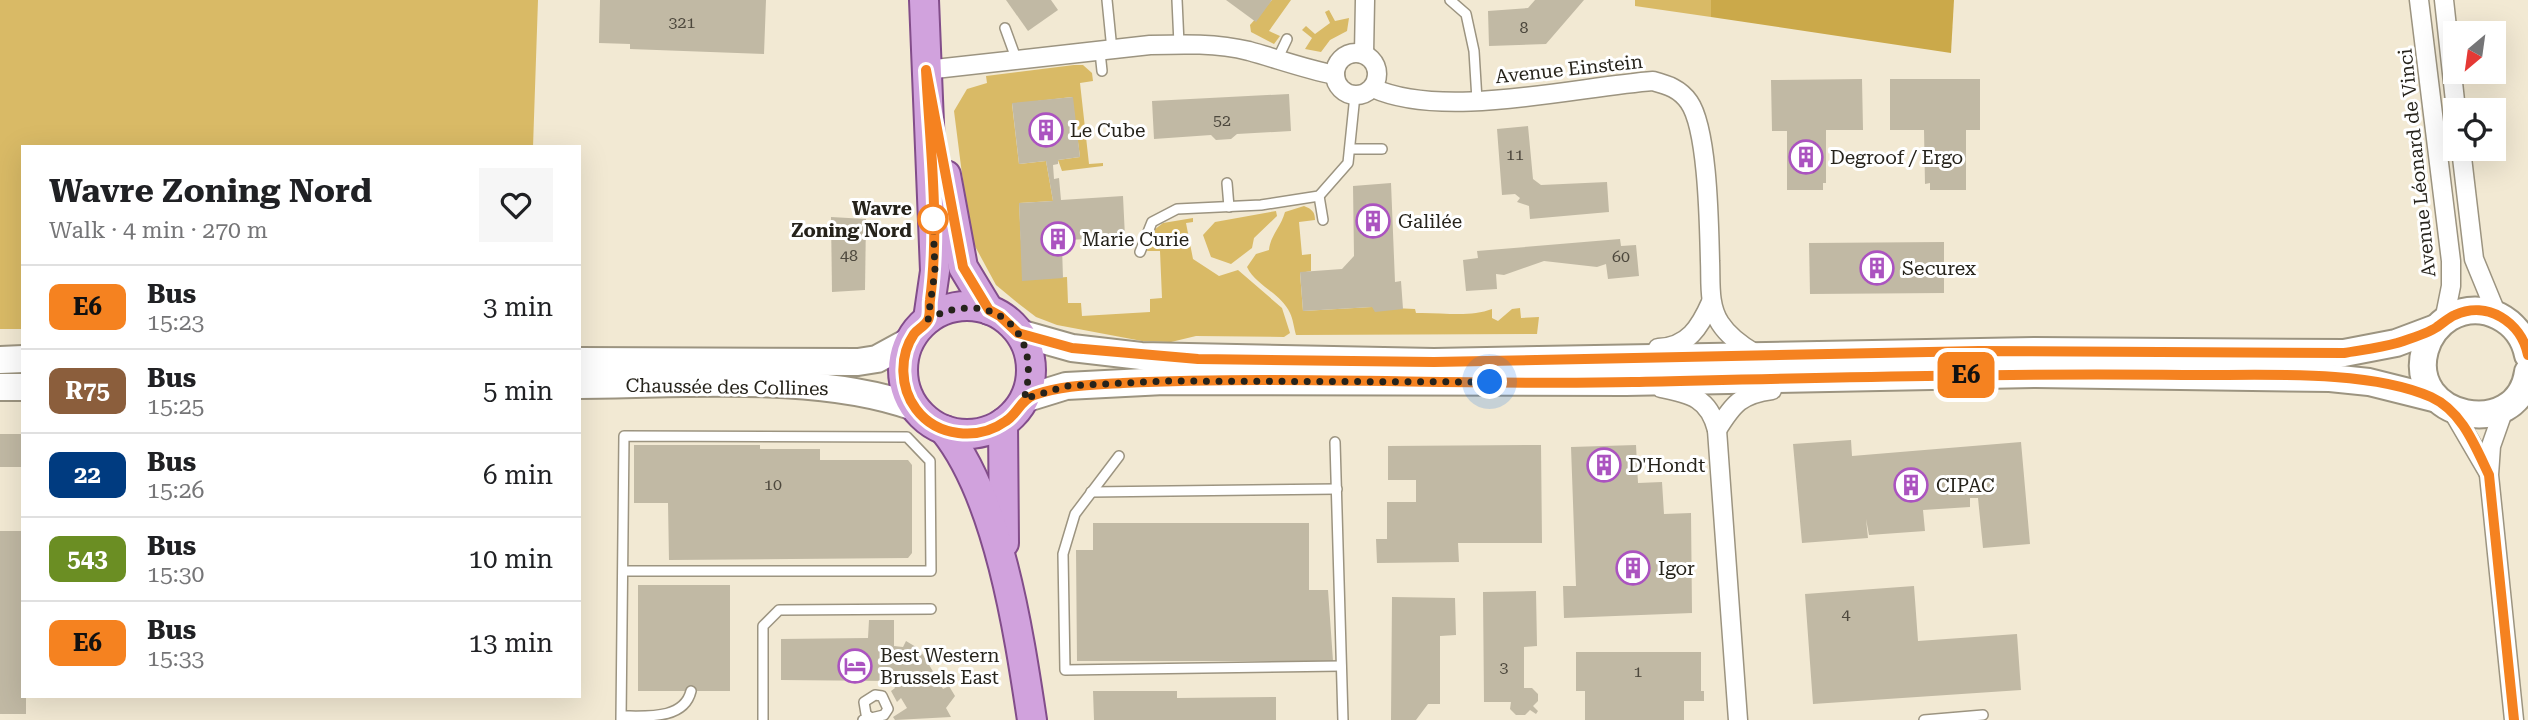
<!DOCTYPE html>
<html lang="en">
<head>
<meta charset="utf-8">
<style>
  body { margin:0; font-family:"Roboto Serif",serif; background:#f6f6f6; color:#202124; height:100vh; display:flex; flex-direction:column; font-size:26px; white-space:nowrap }
  * { box-sizing:border-box; margin:0 }
  p { font-size:23px; color:#757577 }
  .icon { flex:none; width:38px; height:38px; fill:none; stroke:currentColor; stroke-width:2; stroke-linecap:round; stroke-linejoin:round }
  .map { position:relative; flex:1; overflow:hidden }
  .side { position:absolute; left:21px; top:145px; width:560px; height:553px; display:flex; flex-direction:column; background:#fff; border-radius:0px; box-shadow:0 7px 28px #0002 }
  .side>* { flex:none }
  .badge { padding:0 14px; border-radius:10px; font-size:24px; line-height:46px }
  .needle { width:46px; rotate:209deg }
  .buttons { position:absolute; left:2443px; top:21px; display:grid; gap:14px }
  .buttons a { display:grid; place-items:center; width:63px; height:63px; border-radius:0px; background:#fff; box-shadow:0 7px 28px #0002; font-size:35px }
  .you { position:absolute; width:35px; height:35px; margin:-18px; border:5px solid #fff; border-radius:50%; background:#1a73e8; box-shadow:0 0 0 10px #1a73e833 }
  .map>.badge { position:absolute; translate:-50% -50%; box-shadow:0 0 0 4px #fff }
  .round { display:grid; place-items:center; flex:none; width:74px; height:74px; border-radius:0px; background:#f6f6f6 }
  .head { display:flex; align-items:center; justify-content:space-between; height:119px; padding:0 28px }
  h1 { font-size:33px; font-weight:700; line-height:52px }
  ul { padding:0; list-style:none }
  li { display:flex; align-items:center; gap:21px; height:84px; padding:0 28px; border-top:2px solid #e0e0e0 }
  li div { flex:1 }
  li b { display:block; font-size:26px }
  li em { font-style:normal }
  li .badge { min-width:77px; font-weight:700; text-align:center }
  .map>svg:first-child { display:block }
  .green { fill:#d9ba66 }
  .forest { fill:#cba94a }
  .building { fill:#c1b9a4 }
  .lines { fill:none; stroke-linecap:round; stroke-linejoin:round }
  .lane-casing { stroke:#9c9480; stroke-width:12 }
  .street-casing { stroke:#9c9480; stroke-width:21 }
  .secondary-casing { stroke:#9c9480; stroke-width:30 }
  .primary-casing { stroke:#824d8a; stroke-width:32 }
  .lane { stroke:#fff; stroke-width:9 }
  .street { stroke:#fff; stroke-width:18 }
  .secondary { stroke:#fff; stroke-width:26 }
  .primary { stroke:#d1a2dd; stroke-width:28 }
  .line-casing { stroke:#fff; stroke-width:16 }
  .line { stroke:#f58220; stroke-width:10 }
  .walk { stroke:#26231b; stroke-width:7; stroke-dasharray:0 12.6 }
  .stop-dot { fill:#fff; stroke:#f58220; stroke-width:3.5 }
  .labels { text-anchor:middle; dominant-baseline:central; stroke-width:6; stroke-linejoin:round; paint-order:stroke }
  .number-label { font-size:16px; fill:#4d483d }
  .street-label { font-size:19px; fill:#26231b; stroke:#fff }
  .poi-label { font-size:19px; fill:#26231b; stroke:#fff; text-anchor:start }
  .stop-label { font-size:19px; font-weight:bold; fill:#26231b; stroke:#fff; text-anchor:end }
</style>
</head>
<body>
<div class="map">
<svg width="2528" height="720" viewBox="0 0 2528 720">
  <rect width="100%" height="100%" fill="#f2e9d3"/>
  <!-- green -->
  <g class="green">
    <path d="M0 0H538L533 147H23V329H0Z"/>
    <path d="M1272 0H1291L1269 31 1280 36 1274 44 1251 32 1250 25Z"/>
    <path d="M1635 0H1711V17L1635 6Z"/>
    <path d="M1329 10 1335 21 1349 18 1347 31 1330 40 1321 52 1305 49 1312 38 1302 30 1306 26 1315 34 1330 23 1325 12Z"/>
    <path d="M1074 65H1083L1092 73 1093 81 1080 83 1089 164 1103 163V166L1062 171 1058 160 1080 157 1072 97 1012 104 1019 164 1046 161 1053 201 1019 203 1023 280 1067 277 1068 303H1081L1082 316 1150 312V299L1162 298 1160 251H1147L1154 230 1163 223 1193 218V222L1186 223 1193 259 1219 276 1238 270 1282 308 1290 333 1284 337 1196 336 1171 342 1142 341 1057 325 1036 317 1019 304 996 285 970 237 954 111 967 89 987 83 986 76Z"/>
    <path d="M1304 206C1312 209 1315 212 1315 220L1299 222 1302 255 1311 254V271L1300 273 1303 311 1372 307 1415 309 1416 313C1441 312 1469 318 1492 309V318L1498 321 1512 309 1520 308 1521 318 1539 317 1537 334 1296 335C1294 328 1293 319 1290 313 1281 293 1256 286 1247 267L1256 254 1269 250C1270 236 1281 227 1285 212Z"/>
    <path d="M1276 211 1277 216 1254 238 1252 248 1231 264 1211 257 1203 235 1215 222Z"/>
  </g>
  <!-- forest -->
  <path class="forest" d="M1711 0H1954L1951 53 1711 17Z"/>
  <!-- building -->
  <g class="building">
    <path d="M600 0H766L764 54 630 49V44L599 43Z"/>
    <path d="M1006 0H1051L1058 10 1028 31Z"/>
    <path d="M1226 0H1272L1256 22Z"/>
    <path d="M1535 0H1584L1546 44 1489 46 1488 11 1528 8Z"/>
    <path d="M1862 79 1863 130H1826V183H1823V190H1787V131H1772L1771 80Z"/>
    <path d="M1890 79H1980V130H1966V190H1930V183L1925 184 1924 130H1890Z"/>
    <path d="M1289 94 1291 131 1237 134 1231 139 1216 140 1211 135 1154 139 1152 101Z"/>
    <path d="M1073 97 1080 157 1058 160V164L1053 165 1054 179 1059 178 1061 200 1123 196 1125 237 1068 240 1062 247 1063 278 1022 281 1019 203 1053 201 1046 161 1019 164 1012 103Z"/>
    <path d="M1528 126 1533 179 1541 185 1607 182 1609 212 1530 219 1529 206 1517 202 1520 198 1515 194 1502 195 1497 129Z"/>
    <path d="M1391 183 1395 282 1401 281 1403 309 1375 312 1372 307 1303 311 1300 272 1342 269 1354 256 1353 186Z"/>
    <path d="M831 217 866 219 865 290 832 292Z"/>
    <path d="M1620 239 1621 246 1636 245 1639 276 1608 279 1606 264 1597 267 1544 261 1504 275 1496 274 1497 289 1466 291 1463 260 1478 258 1477 251Z"/>
    <path d="M1944 242V293L1810 294 1809 243Z"/>
    <rect x="0" y="434" width="23" height="33"/>
    <path d="M1851 440 1852 456 2021 442 2030 544 1983 548 1978 498H1970V507L1923 510 1925 531 1869 535 1866 519 1868 538 1802 543 1793 444Z"/>
    <path d="M634 445H760V449H820V460H908L912 465V553L908 558 669 560 668 503H634Z"/>
    <path d="M1541 445 1542 543H1458L1459 562 1377 563 1376 539H1387V502H1416V480H1388V446Z"/>
    <path d="M1636 445 1638 483 1662 482 1664 514 1691 513 1692 613 1564 618 1563 586H1576L1571 447Z"/>
    <path d="M1093 523H1309V590H1328L1333 661H1077L1076 550H1093Z"/>
    <path d="M0 531H23V696H26V714H0Z"/>
    <rect x="638" y="585" width="92" height="106"/>
    <path d="M1914 586 1918 641 2017 634 2021 690 1813 704 1805 594Z"/>
    <path d="M1536 591 1537 646 1524 647V688H1532L1538 694V701L1533 706 1538 711 1536 714 1530 710 1525 715H1516L1510 709 1511 702H1484L1483 592Z"/>
    <path d="M1392 597 1455 598 1456 635 1440 636V704H1428L1416 720H1391Z"/>
    <path d="M869 620H894V646L903 647 906 641 916 647 914 653 920 650 937 678 931 682 934 687 940 684 943 689 949 686 955 696 946 708 951 717 895 720 893 717 907 708 901 698 897 702 891 691 895 688 891 681 781 680V639L868 638Z"/>
    <path d="M1576 652H1701V691H1704V701H1684V720H1585V691H1576Z"/>
    <path d="M1093 691H1177V698L1276 697V720H1094Z"/>
  </g>
  <g class="lines">
    <defs>
      <g id="lane">
        <path d="M1107 0 1112 50"/>
        <path d="M1177 0 1179 44"/>
        <path d="M1450 0 1466 14 1474 51 1477 100"/>
        <path d="M1005 28 1017 61"/>
        <path d="M1100 52 1102 71"/>
        <path d="M1277 60 1287 39"/>
        <path d="M1350 149H1382"/>
        <path d="M1227 183 1229 207"/>
        <path d="M1319 196 1323 220"/>
        <path d="M1140 252 1152 222 1177 209 1261 205 1319 196 1348 163 1355 95"/>
        <path d="M1335 442 1343 720"/>
        <path d="M1119 456 1075 514 1063 554 1065 670 1341 666"/>
        <path d="M1091 492 1337 489"/>
        <path d="M622 716C646 716 684 720 691 691"/>
        <path d="M621 720 624 436 907 437 930 461 931 571H624"/>
        <path d="M763 720V626L779 610 931 609"/>
        <path d="M863 720 884 715 888 709 882 696 875 695 864 702 866 714 871 718"/>
        <path d="M1924 720 1983 715"/>
      </g>
      <g id="street">
        <path d="M2419 0 2451 261V286L2444 321"/>
        <path d="M2444 0 2456 110"/>
        <circle cx="1356" cy="74" r="21"/>
        <path d="M1364 54 1365 0"/>
        <path d="M926 70 1150 45C1183 44 1217 43 1249 51 1278 59 1305 69 1335 75"/>
        <path d="M1373 88C1443 120 1575 87 1653 81 1668 85 1680 89 1689 102 1708 129 1709 225 1710 261 1711 281 1708 305 1720 323 1729 337 1742 346 1756 354"/>
        <path d="M2461 149 2474 259 2497 315"/>
        <path d="M1658 348C1688 347 1700 327 1711 302"/>
        <path d="M1661 388C1691 394 1709 398 1717 430L1738 720"/>
        <path d="M2504 409 2491 446 2489 475 2514 720"/>
        <path d="M2453 412 2488 472"/>
        <path d="M1717 430C1733 404 1741 394 1772 390"/>
      </g>
      <g id="secondary">
        <path d="M1019 333 1072 348 1141 356 1434 362 2034 351 2344 353 2396 343 2436 328"/>
        <path d="M2528 355C2521 320 2483 299 2450 317 2437 325 2429 336 2425 350 2406 419 2518 442 2528 372"/>
        <path d="M0 360 23 359"/>
        <path d="M579 361 858 362 877 359 910 341"/>
        <path d="M579 385C683 385 817 372 914 407"/>
        <path d="M0 387H23"/>
        <path d="M1024 399 1066 386 1164 381 1626 382 2036 374 2330 378 2369 382 2437 399"/>
      </g>
      <g id="primary">
        <path d="M924 0 935 271 928 319"/>
        <path d="M946 175 963 267 989 310"/>
        <circle cx="967" cy="370" r="64"/>
        <path d="M1003 423 1004 543"/>
        <path d="M944 430C999 498 1019 634 1032 720"/>
      </g>
    </defs>
    <!-- lane casing -->
    <use href="#lane" class="lane-casing"/>
    <!-- street casing -->
    <use href="#street" class="street-casing"/>
    <!-- secondary casing -->
    <use href="#secondary" class="secondary-casing"/>
    <!-- primary casing -->
    <use href="#primary" class="primary-casing"/>
    <!-- lane -->
    <use href="#lane" class="lane"/>
    <!-- street -->
    <use href="#street" class="street"/>
    <!-- secondary -->
    <use href="#secondary" class="secondary"/>
    <!-- primary -->
    <use href="#primary" class="primary"/>
  </g>
  <g class="lines">
    <defs>
      <path id="line" d="M2514 720 2489 475C2475 446 2462 411 2431 397 2366 368 2254 376 2183 375 1999 373 1816 378 1633 382 1463 386 1293 375 1123 383 1092 385 1063 385 1034 395 1020 401 1018 413 1006 421 978 441 937 437 916 409 900 388 899 356 914 334 918 329 925 326 928 320 931 314 929 306 930 300 940 225 930 146 926 70L963 267 989 310 1000 316 1018 333 1072 348 1198 359 1434 362 1979 351 2344 353C2361 350 2380 348 2397 343 2409 339 2427 334 2437 327 2443 323 2448 318 2455 315 2487 300 2521 322 2528 355"/>
    </defs>
    <!-- line casing -->
    <use href="#line" class="line-casing"/>
    <!-- line -->
    <use href="#line" class="line"/>
    <!-- walk -->
    <path class="walk" d="M933 219 935 271 928 319C992 286 1044 331 1024 399L1066 386 1164 381 1490 382"/>
  </g>
  <!-- icons -->
  <defs>
    <symbol id="building-ring" viewBox="-11 -11 22 22"><circle r="9.5" fill="#fff" stroke="#ab53c0" stroke-width="1.5"/><path d="M-4-6H4V6H1V3H-1V6H-4ZM-2.5-4.3h1.7v1.8h-1.7ZM.8-4.3h1.7v1.8H.8ZM-2.5-1h1.7V.8h-1.7ZM.8-1h1.7V.8H.8Z" fill="#ab53c0"/></symbol>
    <symbol id="hotel-ring" viewBox="-11 -11 22 22"><circle r="9.5" fill="#fff" stroke="#ab53c0" stroke-width="1.5"/><path d="M-6-4.5h1.5V1H6V5H4.5V3h-9V5H-6ZM-4 0a1.8 1.8 0 1 1 3.6 0ZM.5 0V-2.5h3Q6-2.5 6 0Z" fill="#ab53c0"/></symbol>
  </defs>
  <g fill-rule="evenodd">
    <use href="#building-ring" x="1027" y="111" width="38" height="38"/>
    <use href="#building-ring" x="1787" y="138" width="38" height="38"/>
    <use href="#building-ring" x="1354" y="202" width="38" height="38"/>
    <use href="#building-ring" x="1039" y="220" width="38" height="38"/>
    <use href="#building-ring" x="1858" y="249" width="38" height="38"/>
    <use href="#building-ring" x="1585" y="446" width="38" height="38"/>
    <use href="#building-ring" x="1892" y="466" width="38" height="38"/>
    <use href="#building-ring" x="1614" y="549" width="38" height="38"/>
    <use href="#hotel-ring" x="836" y="647" width="38" height="38"/>
  </g>
  <!-- markers -->
  <circle class="stop-dot" cx="933" cy="219" r="14"/>
  <g class="labels">
    <!-- number labels -->
    <g class="number-label">
      <text x="682" y="22">321</text>
      <text x="1524" y="27">8</text>
      <text x="1222" y="120">52</text>
      <text x="1515" y="154">11</text>
      <text x="849" y="255">48</text>
      <text x="1621" y="256">60</text>
      <text x="773" y="484">10</text>
      <text x="1846" y="614">4</text>
      <text x="1504" y="667">3</text>
      <text x="1638" y="671">1</text>
    </g>
    <!-- street labels -->
    <g class="street-label">
      <text transform="translate(1569 69) rotate(-6)">Avenue Einstein</text>
      <text transform="translate(2417 163) rotate(-96)">Avenue Léonard de Vinci</text>
      <text transform="translate(727 387) rotate(1)">Chaussée des Collines</text>
    </g>
    <!-- poi labels -->
    <g class="poi-label">
      <text x="1070" y="130">Le Cube</text>
      <text x="1830" y="157">Degroof / Ergo</text>
      <text x="1398" y="221">Galilée</text>
      <text x="1082" y="239">Marie Curie</text>
      <text x="1902" y="268">Securex</text>
      <text x="1628" y="465">D'Hondt</text>
      <text x="1936" y="485">CIPAC</text>
      <text x="1658" y="568">Igor</text>
      <text x="880" y="655">Best Western<tspan x="880" dy="22">Brussels East</tspan></text>
    </g>
    <!-- stop labels -->
    <g class="stop-label">
      <text x="912" y="208">Wavre<tspan x="912" dy="22">Zoning Nord</tspan></text>
    </g>
  </g>
</svg>
<div class="buttons">
<a><svg class="needle" viewBox="-14 -14 28 28"><path d="M0-13l5 13h-10z" fill="#e53935"/><path d="M0 13l5-13h-10z" fill="#757577"/></svg></a>
<a><svg class="icon" aria-label="locate" viewBox="0 0 24 24"><circle cx="12" cy="12" r="6"/><path d="M12 2v4M12 18v4M2 12h4M18 12h4"/></svg></a>
</div>
<div class="you" style="left:1490px;top:382px"></div>
<b class="badge" style="left:1966px;top:375px;background:#f58220;color:#111">E6</b>
<section class="side">
<div class="head"><div><h1>Wavre Zoning Nord</h1><p>Walk · 4 min · 270 m</p></div><a class="round"><svg class="icon" aria-label="heart" viewBox="0 0 24 24"><path d="M12 20l-8-8c-3-5 5-10 8-4 3-6 11-1 8 4z"/></svg></a></div>
<ul>
<li><span class="badge" style="background:#f58220;color:#111">E6</span><div><b>Bus</b><p>15:23</p></div><em>3 min</em></li>
<li><span class="badge" style="background:#8b5e3c;color:#fff">R75</span><div><b>Bus</b><p>15:25</p></div><em>5 min</em></li>
<li><span class="badge" style="background:#003b80;color:#fff">22</span><div><b>Bus</b><p>15:26</p></div><em>6 min</em></li>
<li><span class="badge" style="background:#6b8e23;color:#fff">543</span><div><b>Bus</b><p>15:30</p></div><em>10 min</em></li>
<li><span class="badge" style="background:#f58220;color:#111">E6</span><div><b>Bus</b><p>15:33</p></div><em>13 min</em></li>
</ul>
</section>
</div>
</body>
</html>
